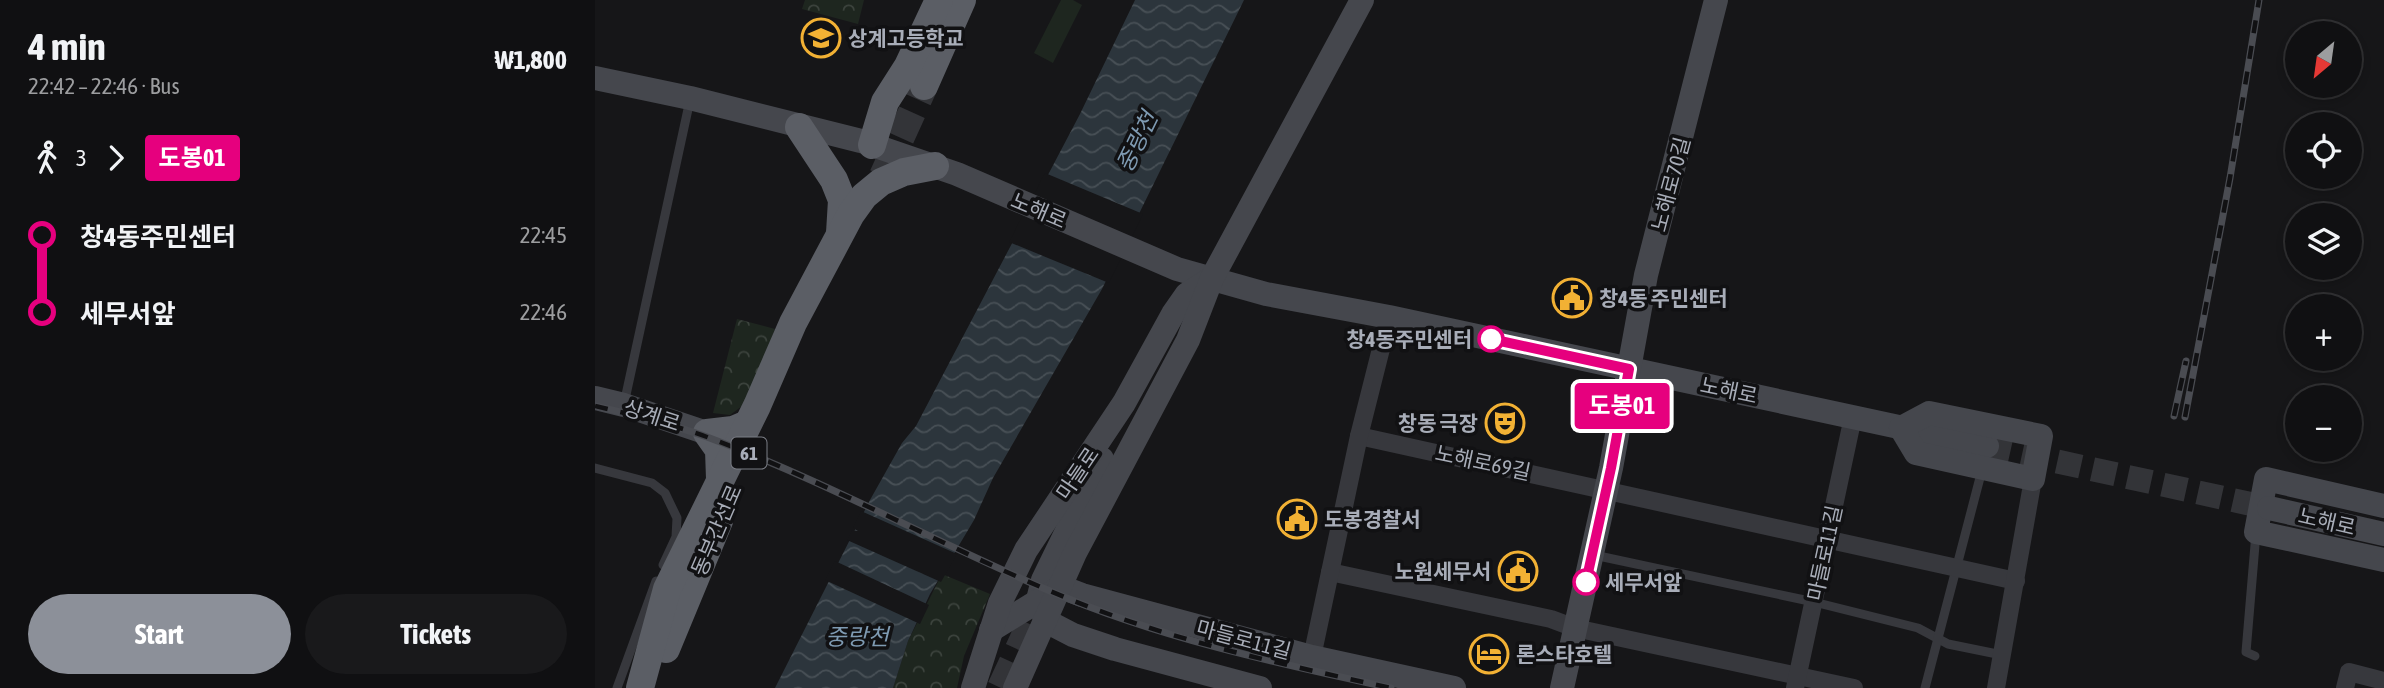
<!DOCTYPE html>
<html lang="en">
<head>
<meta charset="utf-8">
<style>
  body { margin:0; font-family:"Asap Condensed","Noto Sans KR",sans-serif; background:#19191b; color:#f1f3f6; height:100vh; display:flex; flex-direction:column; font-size:26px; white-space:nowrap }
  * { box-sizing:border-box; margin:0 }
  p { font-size:23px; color:#9c9d9f }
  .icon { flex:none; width:38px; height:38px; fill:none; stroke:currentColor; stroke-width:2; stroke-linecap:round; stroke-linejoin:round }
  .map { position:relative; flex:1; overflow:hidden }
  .panel { display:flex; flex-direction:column; background:#101012; width:595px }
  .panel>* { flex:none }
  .badge { padding:0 14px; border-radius:5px; font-size:24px; line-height:46px }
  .needle { width:46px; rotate:209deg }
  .buttons { position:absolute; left:1690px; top:21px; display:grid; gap:14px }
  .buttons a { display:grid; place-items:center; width:77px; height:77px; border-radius:50%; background:#101012; box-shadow:0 4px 10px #0003,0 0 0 2px #303032; font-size:35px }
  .map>.badge { position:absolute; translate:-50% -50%; box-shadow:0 0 0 4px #fff }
  .legs { display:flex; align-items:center; gap:10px; height:77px; padding:0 28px; font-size:23px }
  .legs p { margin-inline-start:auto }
  .headline { display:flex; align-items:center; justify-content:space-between; height:119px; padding:0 28px }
  h1 { font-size:38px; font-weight:700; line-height:52px }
  .primary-button { display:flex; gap:14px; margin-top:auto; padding:14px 28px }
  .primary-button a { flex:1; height:80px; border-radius:42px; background:#8c9099; color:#fff; font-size:28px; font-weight:700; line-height:80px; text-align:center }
  .primary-button a+a { background:#19191b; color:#f1f3f6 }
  ul { padding:0 28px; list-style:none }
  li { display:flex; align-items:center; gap:24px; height:77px; font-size:26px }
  li i { display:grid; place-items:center; width:10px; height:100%; margin:0 9px; background:currentColor }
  li i::after { content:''; width:18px; height:18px; margin:-9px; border:5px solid; border-radius:50%; background:#101012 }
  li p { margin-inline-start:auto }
  li:first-child i { background:linear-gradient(#0000 50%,currentColor 0) }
  li:last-child i { background:linear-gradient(currentColor 50%,#0000 0) }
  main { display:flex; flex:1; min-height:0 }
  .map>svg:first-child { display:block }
  .grass { fill:#1e261f }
  .park { fill:url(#park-crowns) }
  .water { fill:url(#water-waves) }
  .pier { fill:#161618 }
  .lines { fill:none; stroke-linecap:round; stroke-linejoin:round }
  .secondary-tunnel { stroke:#333438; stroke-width:24; stroke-dasharray:24 12; stroke-linecap:butt }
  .trunk-tunnel { stroke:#333438; stroke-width:28; stroke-dasharray:28 14; stroke-linecap:butt }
  .service { stroke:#37383d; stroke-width:9 }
  .minor { stroke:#37383d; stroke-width:18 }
  .secondary { stroke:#45474d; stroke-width:24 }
  .trunk { stroke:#5b5e65; stroke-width:28 }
  .rail-casing { stroke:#4a4c52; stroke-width:7 }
  .rail { stroke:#111113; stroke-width:4.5; stroke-dasharray:13; stroke-linecap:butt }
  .line-1-casing { stroke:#fff; stroke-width:16 }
  .line-1 { stroke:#e6007e; stroke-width:10 }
  .stop-1-dot { fill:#fff; stroke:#e6007e; stroke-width:3.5 }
  .labels { text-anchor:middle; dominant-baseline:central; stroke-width:7; stroke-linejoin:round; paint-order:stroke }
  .shield { fill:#111113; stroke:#7b7e86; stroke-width:2 }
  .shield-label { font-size:19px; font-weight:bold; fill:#a8adb8 }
  .poi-label { font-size:21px; font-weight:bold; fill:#a8adb8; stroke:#111113; text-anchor:start }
  .street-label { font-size:21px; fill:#a8adb8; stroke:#111113 }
  .stop-label { font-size:21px; font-weight:bold; fill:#a8adb8; stroke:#111113; text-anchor:end }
  .water-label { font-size:23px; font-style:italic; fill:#7f9bb3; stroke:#111113 }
</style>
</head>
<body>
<main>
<section class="panel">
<div class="headline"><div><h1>4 min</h1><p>22:42 – 22:46 · Bus</p></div><b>₩1,800</b></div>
<div class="legs"><svg class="icon" aria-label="walk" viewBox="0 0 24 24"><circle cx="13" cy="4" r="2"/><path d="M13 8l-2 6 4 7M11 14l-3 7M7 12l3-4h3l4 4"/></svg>3<svg class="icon" aria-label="forward" viewBox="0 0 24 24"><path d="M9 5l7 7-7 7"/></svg><b class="badge" style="background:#e6007e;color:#fff">도봉01</b></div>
<ul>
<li><i style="color:#e6007e"></i><b>창4동주민센터</b><p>22:45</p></li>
<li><i style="color:#e6007e"></i><b>세무서앞</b><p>22:46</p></li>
</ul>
<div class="primary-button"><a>Start</a><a>Tickets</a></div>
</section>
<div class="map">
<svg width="1789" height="688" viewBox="0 0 1789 688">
  <defs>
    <pattern id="park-crowns" width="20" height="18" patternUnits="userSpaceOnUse" patternTransform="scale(1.75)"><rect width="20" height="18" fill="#1e261f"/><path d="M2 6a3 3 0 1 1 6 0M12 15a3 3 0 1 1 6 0" fill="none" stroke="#3c433d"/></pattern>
    <pattern id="water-waves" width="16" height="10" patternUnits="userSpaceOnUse" patternTransform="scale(1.75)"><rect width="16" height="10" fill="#2c353c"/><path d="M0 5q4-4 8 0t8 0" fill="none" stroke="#485056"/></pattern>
  </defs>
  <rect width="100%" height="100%" fill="#161618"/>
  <!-- grass -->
  <path class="grass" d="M466 0H478L487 5 458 63 439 53Z"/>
  <!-- park -->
  <g class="park">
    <path d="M210 0H269L263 24 207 9Z"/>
    <path d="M142 319 180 329 151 403 135 415 118 413Z"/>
    <path d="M347 574 395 594 369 656 362 688H298L313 641Z"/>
  </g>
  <!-- water -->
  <path class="water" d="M540 0H649L507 289 398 478 379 520 335 594 313 641 298 688H180L275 500 307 443 321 426 485 114Z"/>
  <!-- pier -->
  <g class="pier">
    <path d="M450 173 548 214 514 283 414 242Z"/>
    <path d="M266 511 362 554 346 582 252 540 257 530 263 531 258 528Z"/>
    <path d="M240 561 334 605 325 624 230 580Z"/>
  </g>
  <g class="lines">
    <!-- secondary-tunnel -->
    <path class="secondary-tunnel" d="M1392 446 1674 508"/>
    <!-- trunk-tunnel -->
    <g class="trunk-tunnel">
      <path d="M288 176 329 86"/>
      <path d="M406 688 443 608"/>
    </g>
    <!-- service -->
    <g class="service">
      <path d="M29 404 95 100"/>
      <path d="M0 468 57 483 70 493 82 518 81 537 68 565"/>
      <path d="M999 555 1219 602 1323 628 1353 644 1407 655"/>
      <path d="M1660 656 1651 652 1661 533"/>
      <path d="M22 688 61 581"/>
      <path d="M1330 688 1387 470"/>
    </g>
    <!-- minor -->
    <g class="minor">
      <path d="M764 436 1421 581"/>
      <path d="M735 572 956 619 980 628 1259 688"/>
      <path d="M717 657 764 436 794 317"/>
      <path d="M1200 688 1258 417"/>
      <path d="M1401 688 1438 479"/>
      <path d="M1750 688 1754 672 1789 681"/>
    </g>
    <!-- secondary -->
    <g class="secondary">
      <path d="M0 78 95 98 266 141 362 174 582 269 671 294 794 317 1392 446"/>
      <path d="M0 398 29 405 112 433"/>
      <path d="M1334 413 1446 436 1438 479 1321 453 1306 428Z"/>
      <path d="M507 459 448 580 443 600 451 621 478 635 520 649 665 688"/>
      <path d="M1789 506 1671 479 1661 532 1789 560"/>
      <path d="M1674 508 1789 534"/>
      <path d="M396 630 466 587 487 595 717 657 859 688"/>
      <path d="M378 688 405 603 431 550 529 403 578 314 592 294 617 278"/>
      <path d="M420 688 480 553 593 340 617 278 767 0"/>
      <path d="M967 688 1016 468 1051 275 1121 0"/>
    </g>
    <!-- trunk -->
    <g class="trunk">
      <path d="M329 86 367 0"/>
      <path d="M204 127 239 180 247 200 245 233"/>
      <path d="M277 145 290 102 313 66 344 0"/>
      <path d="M125 479 124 450 112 433 138 430 152 424"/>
      <path d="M71 649 124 521"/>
      <path d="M45 688 72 589 162 406 198 323 256 214 269 196 286 182 309 172 340 166"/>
    </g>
    <defs>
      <g id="rail">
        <path d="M0 406C38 415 76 424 112 437 230 481 340 542 455 591 564 638 681 663 796 688"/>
        <path d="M1579 416 1591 361"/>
        <path d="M1590 417 1635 178 1664 0"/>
      </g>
    </defs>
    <!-- rail casing -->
    <use href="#rail" class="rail-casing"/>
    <!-- rail -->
    <use href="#rail" class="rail"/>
  </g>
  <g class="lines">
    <defs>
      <path id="line-1" d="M896 339 1034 369 1016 468 991 582"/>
    </defs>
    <!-- line-1 casing -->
    <use href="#line-1" class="line-1-casing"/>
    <!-- line-1 -->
    <use href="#line-1" class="line-1"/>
  </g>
  <!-- icons -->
  <defs>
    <symbol id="school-ring" viewBox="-11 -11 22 22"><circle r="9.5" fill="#111113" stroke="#f2b134" stroke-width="1.5"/><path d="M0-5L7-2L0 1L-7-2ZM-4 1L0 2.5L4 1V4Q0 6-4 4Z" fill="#f2b134"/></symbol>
    <symbol id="civic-ring" viewBox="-11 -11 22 22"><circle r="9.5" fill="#111113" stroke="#f2b134" stroke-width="1.5"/><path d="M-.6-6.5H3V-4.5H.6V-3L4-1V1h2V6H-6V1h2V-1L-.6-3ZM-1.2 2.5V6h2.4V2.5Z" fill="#f2b134"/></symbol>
    <symbol id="theatre-ring" viewBox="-11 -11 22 22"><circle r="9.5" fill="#111113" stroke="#f2b134" stroke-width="1.5"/><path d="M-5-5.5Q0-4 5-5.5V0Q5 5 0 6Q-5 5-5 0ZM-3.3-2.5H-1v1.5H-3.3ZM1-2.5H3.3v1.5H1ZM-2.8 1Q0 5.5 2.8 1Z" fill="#f2b134"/></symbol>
    <symbol id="hotel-ring" viewBox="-11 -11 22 22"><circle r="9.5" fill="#111113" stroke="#f2b134" stroke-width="1.5"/><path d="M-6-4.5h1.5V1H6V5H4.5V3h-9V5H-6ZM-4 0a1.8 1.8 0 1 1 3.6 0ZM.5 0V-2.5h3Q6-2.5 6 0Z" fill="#f2b134"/></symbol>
  </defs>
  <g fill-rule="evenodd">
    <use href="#school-ring" x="204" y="16" width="44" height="44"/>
    <use href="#civic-ring" x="955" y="276" width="44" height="44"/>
    <use href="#theatre-ring" x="888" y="401" width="44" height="44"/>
    <use href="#civic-ring" x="680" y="497" width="44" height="44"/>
    <use href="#civic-ring" x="901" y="549" width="44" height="44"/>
    <use href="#hotel-ring" x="872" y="632" width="44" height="44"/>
  </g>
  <!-- markers -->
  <g class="stop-1-dot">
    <circle cx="896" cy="339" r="12"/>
    <circle cx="991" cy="582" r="12"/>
  </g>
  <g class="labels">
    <!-- shield labels -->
    <rect class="shield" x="136.5" y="437.5" width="35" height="31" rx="5"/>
    <g class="shield-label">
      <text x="154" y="453">61</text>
    </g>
    <!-- poi labels -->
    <g class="poi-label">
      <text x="253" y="38">상계고등학교</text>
      <text x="1004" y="298">창4동 주민센터</text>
      <text x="883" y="423" text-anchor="end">창동 극장</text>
      <text x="729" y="519">도봉경찰서</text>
      <text x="896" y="571" text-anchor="end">노원세무서</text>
      <text x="921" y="654">론스타호텔</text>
    </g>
    <!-- street labels -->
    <g class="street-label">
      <text transform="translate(1075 184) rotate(-75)">노해로70길</text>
      <text transform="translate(444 210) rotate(23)">노해로</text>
      <text transform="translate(1134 390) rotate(12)">노해로</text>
      <text transform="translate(57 415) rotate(18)">상계로</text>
      <text transform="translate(888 462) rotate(12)">노해로69길</text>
      <text transform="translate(482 473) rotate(-56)">마들로</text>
      <text transform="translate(1732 521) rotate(13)">노해로</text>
      <text transform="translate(121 530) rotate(-67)">동부간선로</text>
      <text transform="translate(1229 553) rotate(-78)">마들로11길</text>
      <text transform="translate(649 639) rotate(15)">마들로11길</text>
    </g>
    <!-- stop labels -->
    <g class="stop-label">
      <text x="877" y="339">창4동주민센터</text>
      <text x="1010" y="582" text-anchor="start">세무서앞</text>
    </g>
    <!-- water labels -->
    <g class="water-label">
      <text transform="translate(542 142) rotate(-64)">중랑천</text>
      <text x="262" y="637">중랑천</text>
    </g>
  </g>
</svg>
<div class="buttons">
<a><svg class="needle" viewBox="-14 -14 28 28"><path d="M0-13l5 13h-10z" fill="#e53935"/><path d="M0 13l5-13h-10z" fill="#9c9d9f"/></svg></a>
<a><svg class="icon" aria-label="locate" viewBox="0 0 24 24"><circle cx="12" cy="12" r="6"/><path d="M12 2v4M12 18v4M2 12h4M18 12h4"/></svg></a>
<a><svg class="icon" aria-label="layers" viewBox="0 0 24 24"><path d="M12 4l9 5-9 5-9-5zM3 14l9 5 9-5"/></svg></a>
<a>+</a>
<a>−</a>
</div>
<b class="badge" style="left:1027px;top:406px;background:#e6007e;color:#fff">도봉01</b>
</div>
</main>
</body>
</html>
